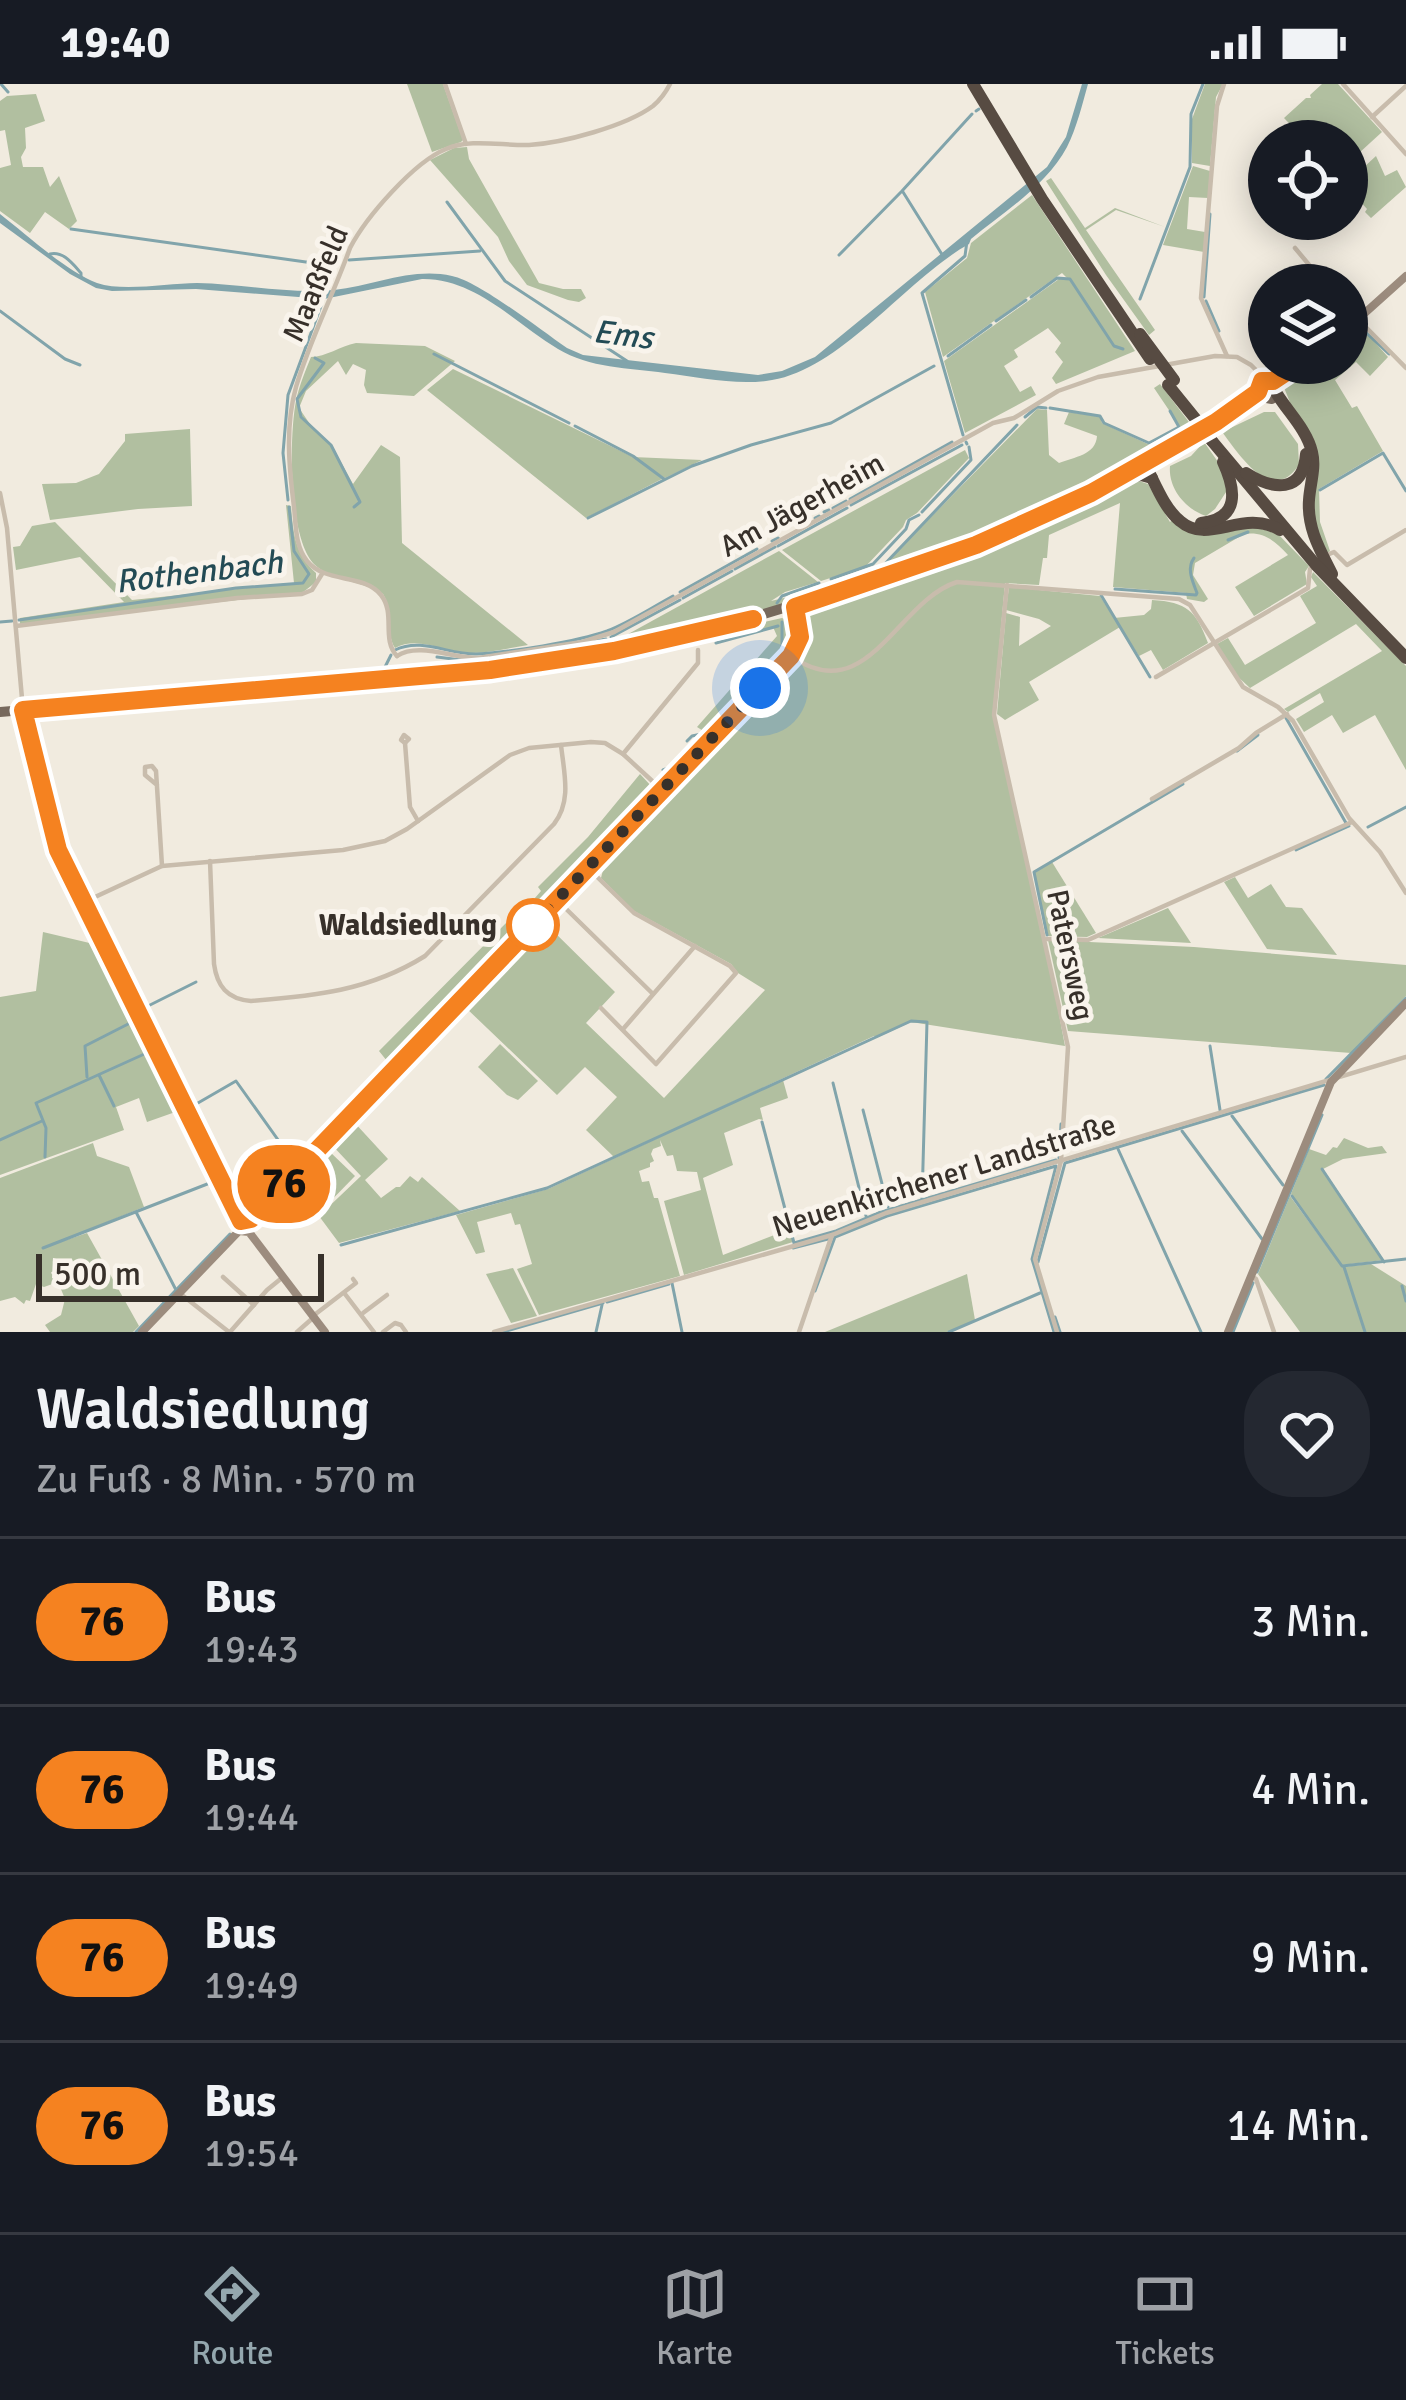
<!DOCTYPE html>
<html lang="de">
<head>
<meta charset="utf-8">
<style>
  body { margin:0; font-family:Signika,sans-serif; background:#242831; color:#f1f3f6; height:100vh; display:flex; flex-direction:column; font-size:45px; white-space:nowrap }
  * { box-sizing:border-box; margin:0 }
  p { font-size:39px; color:#9ea1a6 }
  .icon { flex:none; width:66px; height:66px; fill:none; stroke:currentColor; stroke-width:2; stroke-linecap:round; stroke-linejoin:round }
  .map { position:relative; height:1248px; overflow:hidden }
  .details { display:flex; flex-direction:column; background:#171b24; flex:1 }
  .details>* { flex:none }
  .badge { padding:0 24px; border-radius:39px; font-size:42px; line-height:78px }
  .buttons { position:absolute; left:1248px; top:36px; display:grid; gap:24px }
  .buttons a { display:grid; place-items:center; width:120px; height:120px; border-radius:50%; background:#171b24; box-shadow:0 6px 30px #0003; font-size:60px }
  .scale { position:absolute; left:36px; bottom:30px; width:288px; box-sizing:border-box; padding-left:12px; border:6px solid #37302a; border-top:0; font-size:33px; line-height:42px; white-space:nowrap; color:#37302a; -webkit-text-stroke:9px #f9f4ec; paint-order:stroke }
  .you { position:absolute; width:60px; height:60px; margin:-30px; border:9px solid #fff; border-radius:50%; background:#1a73e8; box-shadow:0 0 0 18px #1a73e833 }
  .map>.badge { position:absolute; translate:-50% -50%; box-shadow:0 0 0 6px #fff }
  .round { display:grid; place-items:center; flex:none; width:126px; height:126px; border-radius:48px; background:#242831 }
  .summary { display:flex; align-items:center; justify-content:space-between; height:204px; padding:0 36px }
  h1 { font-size:57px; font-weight:600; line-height:90px }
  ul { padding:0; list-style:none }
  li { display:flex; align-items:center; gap:36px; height:168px; padding:0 36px; border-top:3px solid #363941 }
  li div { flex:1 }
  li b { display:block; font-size:45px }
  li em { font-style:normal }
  li .badge { min-width:132px; font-weight:700; text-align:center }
  .status { display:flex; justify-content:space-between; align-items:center; height:84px; padding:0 60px; background:#171b24; direction:ltr }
  .status svg { height:33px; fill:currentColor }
  .dock { display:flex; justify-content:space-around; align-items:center; height:168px; border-top:3px solid #363941; background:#171b24; font-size:33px; color:#9ea1a6 }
  .dock a { display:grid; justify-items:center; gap:6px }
  .dock .on { color:#94a7ae }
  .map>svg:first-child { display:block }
  .green { fill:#b1bfa0 }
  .water { fill:#81a4ab }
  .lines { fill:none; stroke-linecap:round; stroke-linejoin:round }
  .stream { stroke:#81a4ab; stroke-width:3 }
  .street { stroke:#c8bcac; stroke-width:4.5 }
  .secondary { stroke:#9c8c7e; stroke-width:8 }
  .primary { stroke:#77695d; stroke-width:10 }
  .highway { stroke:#574b42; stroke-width:12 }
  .highway-bridge { stroke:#574b42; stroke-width:12 }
  .line-casing { stroke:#fff; stroke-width:27 }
  .line { stroke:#f58220; stroke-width:18 }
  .walk { stroke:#37302a; stroke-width:12; stroke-dasharray:0 21.6 }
  .stop-dot { fill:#fff; stroke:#f58220; stroke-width:6 }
  .labels { text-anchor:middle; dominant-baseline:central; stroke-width:10; stroke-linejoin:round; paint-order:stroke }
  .street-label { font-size:30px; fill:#37302a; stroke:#f9f4ec }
  .stop-label { font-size:30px; font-weight:bold; fill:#37302a; stroke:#f9f4ec; text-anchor:end }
  .water-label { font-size:33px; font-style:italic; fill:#234b55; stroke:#f9f4ec }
</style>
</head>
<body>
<div class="status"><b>19:40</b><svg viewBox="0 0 49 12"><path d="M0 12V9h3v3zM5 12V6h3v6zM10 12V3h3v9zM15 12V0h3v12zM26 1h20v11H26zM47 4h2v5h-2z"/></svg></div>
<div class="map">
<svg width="1406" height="1248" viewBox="0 0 1406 1248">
  <rect width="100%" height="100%" fill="#f1ebdf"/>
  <!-- green -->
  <g class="green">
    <path d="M407 0H443L463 56 461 58 432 68Z"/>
    <path d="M1205 0H1223L1216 13 1210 82 1192 79V35Z"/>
    <path d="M1322 0H1338L1382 48 1347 80V57H1306L1284 34 1306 14H1311L1310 11Z"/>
    <path d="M36 10 45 37 25 44 26 64 21 73 23 83H43L50 103 59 92 77 137 69 145 45 128 30 149 0 127V84L11 81 5 46 0 47V17L7 12Z"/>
    <path d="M467 63 469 75 539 199 563 205H581L586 214 579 218 568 216 527 201 509 177 498 153 430 76 454 64Z"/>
    <path d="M1376 72 1385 92 1397 86 1406 103 1371 134 1365 128 1367 125 1351 107 1355 102 1350 96Z"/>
    <path d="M1193 82 1210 87 1208 114 1189 113 1187 145 1205 148 1204 168 1163 161Z"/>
    <path d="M1051 94 1085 144 1115 124 1165 143 1116 126 1086 146 1155 246 1149 251 1106 191 1046 97Z"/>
    <path d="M1032 111 1135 267 1056 300 1052 294 1063 278 1055 268 1061 259 1048 244 1014 266 1018 273 1004 282 1020 308 1031 302 1036 311 965 349 944 277 1059 195 1067 194 1062 189 943 273 925 208 967 174 971 159Z"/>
    <path d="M1359 245 1364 246 1388 273 1370 292 1356 278 1335 296 1352 324 1357 322 1383 367 1319 405 1320 438 1330 467 1326 470 1313 439 1316 383 1283 301 1311 279H1347V251L1351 252Z"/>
    <path d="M356 259 425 262 455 277 414 312 367 309 364 301 366 286 353 280 346 291 338 277 306 307 299 324 314 346 331 360 353 400 381 361 400 373 402 459 528 561C509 564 490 569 470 569 444 569 419 551 395 564 385 548 394 528 383 510 363 497 332 497 315 481 288 456 289 352 296 317 299 302 305 288 311 273 326 273 340 262 356 259Z"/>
    <path d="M453 285 633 373 702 376 665 394 645 381 662 395 586 434 427 306Z"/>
    <path d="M1160 300 1195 346C1136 380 1075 415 1012 441 946 468 878 491 809 512L808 509 880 485 1037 325 1047 326 1049 371 1059 379C1074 373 1096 371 1097 352L1064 340 1069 328 1101 333 1102 339 1150 361 1181 344 1154 304Z"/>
    <path d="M1264 328H1275L1298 360 1299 381C1271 422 1240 371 1222 348Z"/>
    <path d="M190 345 192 422 138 425 50 436 42 400 76 399 99 390 125 357V350Z"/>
    <path d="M1204 358 1223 385 1228 405 1215 425 1206 432C1185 425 1168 404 1170 382L1191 372Z"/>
    <path d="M965 366 969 374 917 429 906 436 903 443 865 483 821 497 782 466Z"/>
    <path d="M1139 397 1148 400 1170 438 1173 435 1183 444 1249 441 1278 450 1309 482 1305 488 1307 500 1254 532 1235 503 1288 471C1275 457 1264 447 1244 450L1195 479 1193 491 1208 515 1204 518 1187 515 1186 509 1113 503 1120 419 1049 451 1047 474H1043L1039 501 1005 499 993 631 1045 856 1065 962 911 938 876 954 874 952 614 1073 586 1046 617 1013 585 983 557 1011 464 922 542 841 544 843 547 841 615 908 586 939 664 1014 765 906 738 889 731 880 634 827 601 794 603 786 597 780 791 578 797 580 801 576 798 568 804 553 805 527 951 477 1017 451Z"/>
    <path d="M286 421 291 422C293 449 295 470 316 489V498L302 509 20 540V534L124 518 80 473 16 486 13 463 20 462 32 442 55 438 132 516 294 499Z"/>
    <path d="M779 467 818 498 785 508 771 517 805 509 806 514 709 542 601 565Z"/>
    <path d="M1313 488 1406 582V686L1375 631 1343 649 1332 631 1304 648 1296 635 1324 618 1320 609 1288 628 1284 625 1382 567 1356 540 1250 604 1236 591 1217 560 1228 554 1245 581 1316 539 1300 512 1317 502 1311 493Z"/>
    <path d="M1009 503 1100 512 1114 534 1144 531 1151 525 1152 516C1187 518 1196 527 1208 559L1163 586 1151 566 1139 572 1120 543 1029 598 1039 616 1005 636 997 630 1006 529 1020 533 1019 562 1051 542 1039 535 1006 526Z"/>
    <path d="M782 534C798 540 798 551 792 565L711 652 697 643 777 552 773 543 587 584 586 578Z"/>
    <path d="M640 690 652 703V709L391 982 379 967 525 820 528 822 541 807 538 803 588 753Z"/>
    <path d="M1052 778 1096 849 1087 853 1048 852 1034 789Z"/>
    <path d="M1235 793 1248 814 1271 800 1286 823 1302 824 1337 871 1267 865 1224 798Z"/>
    <path d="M1168 824 1191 859 1098 854Z"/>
    <path d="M43 848 98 861 181 1026 147 1038 139 1014 116 1023 124 1046 0 1091V913L36 907Z"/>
    <path d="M1048 856 1194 863 1406 881V912L1351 969 1068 947Z"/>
    <path d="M500 960 538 997 518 1016 507 1011 478 983Z"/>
    <path d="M783 996 788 1014 760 1024 763 1036 759 1035 724 1049 733 1081 703 1094 723 1171 790 1145 793 1158 684 1191 664 1117 701 1106 697 1088 677 1087 673 1071 667 1072 660 1056 661 1062 653 1065 651 1070 654 1077 650 1079V1083L639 1087 642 1098 649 1097 654 1114H658L680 1192 539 1231 517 1185 532 1180 520 1140 515 1141 511 1129 477 1138 485 1168 476 1170 456 1131 548 1105Z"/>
    <path d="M353 1037 388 1075 365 1096 381 1114 396 1103H400L410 1092 418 1098 422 1093 460 1127 339 1159 319 1132 361 1092 331 1060Z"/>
    <path d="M1344 1054 1368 1064 1382 1062 1387 1069 1343 1075 1323 1085 1384 1176 1342 1181 1291 1110 1309 1065 1326 1071 1333 1063 1337 1064Z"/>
    <path d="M93 1059 97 1072 129 1083 144 1123 43 1164 87 1149 139 1242 133 1248H50L45 1241 61 1231 65 1215 58 1198 44 1203 36 1200 30 1217 26 1216 24 1220 15 1213 0 1217V1094Z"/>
    <path d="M329 1067 355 1092 320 1128 295 1103Z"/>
    <path d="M1290 1112 1342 1183 1371 1180 1406 1202V1248H1300L1258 1190Z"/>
    <path d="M513 1184 537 1232 511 1239 486 1190Z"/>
    <path d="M967 1190 975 1236 947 1248H825Z"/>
  </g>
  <!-- water -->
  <path class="water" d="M1082 0H1088C1082 21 1077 43 1067 63 1046 102 1004 128 971 155L969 160C906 195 839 289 766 297 733 301 697 293 665 289 629 284 589 284 558 265 515 239 475 194 422 195L324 215 196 205 112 207 96 204 70 190 0 139V130C26 150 67 188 97 199 124 208 168 199 197 199 243 200 289 210 334 206 374 202 411 183 452 192 480 198 539 245 567 264L583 271 758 291 782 287 815 273 1047 83 1066 53Z"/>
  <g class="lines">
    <!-- stream -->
    <g class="stream">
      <path d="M1 0 8 8"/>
      <path d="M976 27 979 25"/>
      <path d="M903 108 943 172"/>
      <path d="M447 118 505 197 627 277"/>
      <path d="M71 145 313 179"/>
      <path d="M50 170C63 167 72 179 81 189V193"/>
      <path d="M839 171 902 107 972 30"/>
      <path d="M349 176 480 167"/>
      <path d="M1031 213 1057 194 1070 195 1114 262 1123 265"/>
      <path d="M1204 213 1210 130"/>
      <path d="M1140 215 1190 83 1191 30 1203 0"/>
      <path d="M1206 217 1219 247"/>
      <path d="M0 227 65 275 80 281"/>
      <path d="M996 237 1026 216"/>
      <path d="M1348 253 1361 244 1389 270"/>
      <path d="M434 270 569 339"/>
      <path d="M948 272 991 241"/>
      <path d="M315 274 324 279 297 315 301 333 331 361 360 418 354 423"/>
      <path d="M1278 286 1289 279"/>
      <path d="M1050 324 1100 332 1104 339 1149 359 1179 343 1170 327"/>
      <path d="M1025 333 1037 323 1046 324"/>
      <path d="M575 342 633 372 664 395"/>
      <path d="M963 351 922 209 965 172 967 157"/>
      <path d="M966 358 967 360"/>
      <path d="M1320 406 1383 369 1406 407"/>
      <path d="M850 415 952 358"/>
      <path d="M288 416 283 369 288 311 321 222"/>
      <path d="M851 421 962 361"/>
      <path d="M833 424 846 417"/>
      <path d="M824 428 829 426"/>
      <path d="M922 428 971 376 969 363"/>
      <path d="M588 434 692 382 751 361 831 339 934 282"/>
      <path d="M815 434 819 432"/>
      <path d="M805 439 809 437"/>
      <path d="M798 443 802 441"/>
      <path d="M1228 456 1248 448"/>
      <path d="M772 457 778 454"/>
      <path d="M778 462 847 424"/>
      <path d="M735 485 775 463"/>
      <path d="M831 495 873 480 906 445 909 436 919 431"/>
      <path d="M1115 505 1196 511 1197 509C1193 498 1186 485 1194 474"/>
      <path d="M680 508 757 465"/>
      <path d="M813 509 873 489 880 485 1017 341"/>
      <path d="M1101 511 1150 593"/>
      <path d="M683 514 732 487"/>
      <path d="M777 519 782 512 819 499"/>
      <path d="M19 536 236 504 303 499 309 490 294 467 289 423"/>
      <path d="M0 538 12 537"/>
      <path d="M611 553 680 516"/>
      <path d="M716 559 778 542"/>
      <path d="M395 566C422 553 449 571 477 570 510 568 576 558 607 547 630 538 651 524 673 512"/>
      <path d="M437 573 477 578 606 555"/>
      <path d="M405 586 467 578"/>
      <path d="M272 599 382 589 391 571"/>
      <path d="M349 603 389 600"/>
      <path d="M1286 634 1346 739"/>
      <path d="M687 657 692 652 706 649"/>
      <path d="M1237 667 1258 651"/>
      <path d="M30 669 47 746 64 790"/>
      <path d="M663 686 676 681 686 673 773 578 782 564V538"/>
      <path d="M1368 743 1406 723"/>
      <path d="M1296 766 1349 742"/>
      <path d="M65 772 80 803"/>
      <path d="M67 798 97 857"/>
      <path d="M553 815 649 708"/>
      <path d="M1047 851 1034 788 1183 700"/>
      <path d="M144 924 196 898"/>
      <path d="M1210 962 1220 1026"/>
      <path d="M99 991 114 1022"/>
      <path d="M87 993 85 962 134 937"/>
      <path d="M1326 995 1406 914"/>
      <path d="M833 999 866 1132"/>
      <path d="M191 1023 236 997 286 1067 306 1071"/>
      <path d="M863 1026 888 1123"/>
      <path d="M1232 1032 1283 1101"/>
      <path d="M762 1038 794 1159 836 1147 881 1128 1056 1076"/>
      <path d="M1182 1047 1262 1155"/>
      <path d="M0 1056 42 1037"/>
      <path d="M1118 1065 1201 1248"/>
      <path d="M45 1073 46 1044 36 1019 151 967 100 862"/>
      <path d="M1059 1074 1061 1040"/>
      <path d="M1322 1085 1384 1178"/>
      <path d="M282 1097 480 891"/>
      <path d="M1292 1112 1342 1182 1406 1175"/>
      <path d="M136 1128 176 1206 136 1248"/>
      <path d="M341 1161 547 1104 911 937 927 938 922 1116"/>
      <path d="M43 1164 215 1097"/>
      <path d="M793 1164 828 1155"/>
      <path d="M1038 1178 1065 1079 1324 1001"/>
      <path d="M1344 1183 1365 1248"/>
      <path d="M1257 1188 1322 1031"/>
      <path d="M672 1199 682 1248"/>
      <path d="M1402 1202 1406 1217"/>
      <path d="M177 1205 230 1150"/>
      <path d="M815 1207 835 1153 887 1132 1056 1082 1032 1175 1054 1248"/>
      <path d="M607 1218 669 1200"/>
      <path d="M1055 1233 1060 1248"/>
      <path d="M503 1248 603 1219"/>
      <path d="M596 1248 602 1221"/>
      <path d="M949 1248 1040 1209"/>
      <path d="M1233 1248 1253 1199"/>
    </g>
    <!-- street -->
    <g class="street">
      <path d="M445 0 466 60"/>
      <path d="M1224 0 1217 22 1201 214 1227 272"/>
      <path d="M1343 0 1406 70"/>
      <path d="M1372 33 1406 2"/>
      <path d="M1295 164 1326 201"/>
      <path d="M1347 224 1406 284"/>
      <path d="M0 409 7 444 23 626"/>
      <path d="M1327 471 1334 468 1347 481 1406 446"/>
      <path d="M1007 501 994 631 1068 963 1061 1077 1035 1175 1057 1248"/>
      <path d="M16 542 237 514 302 510 312 506 322 490"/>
      <path d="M397 572C418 558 452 574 478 574L582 558 614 548 993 339 1014 334 1058 307 1098 293 1215 272 1237 273 1251 281 1265 295"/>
      <path d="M397 572C381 555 396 530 381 511 363 489 326 500 307 477 295 462 296 441 294 423 289 383 285 342 296 303 309 258 334 209 350 164 366 133 414 78 446 65 471 54 502 62 529 61 563 59 626 42 653 22 660 16 666 8 670 0"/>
      <path d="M791 572C867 626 897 517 957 498L1179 515 1190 521 1243 603 1278 623 1293 637 1349 734 1380 768 1406 809"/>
      <path d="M1156 593 1308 504 1310 485"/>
      <path d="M404 651 409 655 405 659 401 656Z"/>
      <path d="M405 659 410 723 418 737"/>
      <path d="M623 670 698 579V566"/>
      <path d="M157 701 145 691V683L152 682 156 687 162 782"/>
      <path d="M1152 715 1239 664 1256 649 1287 630"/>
      <path d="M210 777 214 880C217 902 227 915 251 917 314 912 369 907 425 872L554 740C572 717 564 689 561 661"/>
      <path d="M588 784 634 829 730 882 736 889 656 980 601 924"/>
      <path d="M557 816 653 910"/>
      <path d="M82 819 162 782 343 766 385 757 407 745 510 671 529 664 591 658 605 659 623 670 662 706"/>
      <path d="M1047 855 1088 856 1352 738"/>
      <path d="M624 944 695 862"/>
      <path d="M1251 1192 1256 1195 1274 1248"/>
      <path d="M223 1193 254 1221"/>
      <path d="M345 1210 374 1248"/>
      <path d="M182 1211 229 1248"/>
      <path d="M363 1229 387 1211"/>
      <path d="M313 1232 356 1199 353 1195"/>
      <path d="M230 1248 267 1206 283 1193"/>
      <path d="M297 1248 314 1233"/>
      <path d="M383 1248 395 1239 401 1241 406 1248"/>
      <path d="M494 1248 832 1151 886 1129 1406 973"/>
      <path d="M799 1248 832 1151"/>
    </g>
    <!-- secondary -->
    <g class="secondary">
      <path d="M1347 245 1406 192"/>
      <path d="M1277 303 1307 279"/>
      <path d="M23 626 58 766 136 929 241 1137"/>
      <path d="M249 1137 791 572 800 553 795 523"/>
      <path d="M249 1148 239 1147 238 1140 241 1137H249L251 1145 249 1148 325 1248"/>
      <path d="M142 1248 239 1147"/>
      <path d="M1228 1248 1331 998 1406 919"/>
    </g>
    <!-- primary -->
    <path class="primary" d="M0 628 490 586 614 567 711 546 893 491 1070 423 1152 382 1261 313 1272 315 1277 310 1276 301 1271 296 1262 297 1258 302V308L1251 314C1177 366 1097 406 1016 444"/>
    <!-- highway -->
    <g class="highway">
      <path d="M973 0 1042 115 1150 275"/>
      <path d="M1168 301 1198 338"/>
      <path d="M1277 310C1288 328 1307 346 1312 368 1316 384 1310 400 1309 416 1307 444 1320 466 1332 490"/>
      <path d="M1212 357 1316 481 1406 574"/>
      <path d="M1145 380C1155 399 1164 424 1180 437 1209 462 1242 424 1280 446"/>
      <path d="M1246 389C1273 406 1303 410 1306 370"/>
      <path d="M1132 392 1141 391 1152 394"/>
      <path d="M1201 439C1240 435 1236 406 1223 378"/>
    </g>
    <!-- highway-bridge -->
    <g class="highway-bridge">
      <path d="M1140 250 1174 296"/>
      <path d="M1198 338 1212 357"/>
    </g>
  </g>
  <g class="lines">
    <defs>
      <path id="line" d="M753 535 614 567 490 586 23 626 58 766 241 1137 251 1135 791 572 800 553 795 523 976 461 1091 409 1216 338 1258 308 1262 297H1273L1300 279"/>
    </defs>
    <!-- line casing -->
    <use href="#line" class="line-casing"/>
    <!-- line -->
    <use href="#line" class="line"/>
    <!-- walk -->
    <path class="walk" d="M533 841 760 604"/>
  </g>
  <!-- markers -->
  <circle class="stop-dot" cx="533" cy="841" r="24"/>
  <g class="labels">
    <!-- street labels -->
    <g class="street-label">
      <text transform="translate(316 200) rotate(-67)">Maaßfeld</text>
      <text transform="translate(802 421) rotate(-29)">Am Jägerheim</text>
      <text transform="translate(1070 871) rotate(78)">Patersweg</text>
      <text transform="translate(944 1092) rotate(-17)">Neuenkirchener Landstraße</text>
    </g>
    <!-- stop labels -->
    <g class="stop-label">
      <text x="497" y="841">Waldsiedlung</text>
    </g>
    <!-- water labels -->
    <g class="water-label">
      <text transform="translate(623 251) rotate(7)">Ems</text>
      <text transform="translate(199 488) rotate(-7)">Rothenbach</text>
    </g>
  </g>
</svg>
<div class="buttons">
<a><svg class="icon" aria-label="locate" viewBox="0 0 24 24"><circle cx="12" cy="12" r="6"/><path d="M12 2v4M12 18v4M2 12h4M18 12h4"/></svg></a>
<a><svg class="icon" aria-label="layers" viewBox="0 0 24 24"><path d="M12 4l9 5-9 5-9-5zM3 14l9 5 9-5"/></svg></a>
</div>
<div class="scale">500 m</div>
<div class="you" style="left:760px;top:604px"></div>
<b class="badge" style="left:284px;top:1100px;background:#f58220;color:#111">76</b>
</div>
<section class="details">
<div class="summary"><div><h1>Waldsiedlung</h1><p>Zu Fuß · 8 Min. · 570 m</p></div><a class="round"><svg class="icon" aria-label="heart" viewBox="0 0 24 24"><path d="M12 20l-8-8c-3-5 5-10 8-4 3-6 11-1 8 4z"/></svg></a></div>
<ul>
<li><span class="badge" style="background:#f58220;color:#111">76</span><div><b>Bus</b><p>19:43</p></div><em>3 Min.</em></li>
<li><span class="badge" style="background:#f58220;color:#111">76</span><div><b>Bus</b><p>19:44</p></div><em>4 Min.</em></li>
<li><span class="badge" style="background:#f58220;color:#111">76</span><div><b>Bus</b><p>19:49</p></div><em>9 Min.</em></li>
<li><span class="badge" style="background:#f58220;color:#111">76</span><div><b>Bus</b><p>19:54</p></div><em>14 Min.</em></li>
</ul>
</section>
<nav class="dock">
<a class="on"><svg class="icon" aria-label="directions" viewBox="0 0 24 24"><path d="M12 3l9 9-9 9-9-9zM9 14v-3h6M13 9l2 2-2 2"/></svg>Route</a>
<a><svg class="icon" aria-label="map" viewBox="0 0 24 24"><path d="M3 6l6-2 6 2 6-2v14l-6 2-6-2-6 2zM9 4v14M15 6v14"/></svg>Karte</a>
<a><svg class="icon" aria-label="tickets" viewBox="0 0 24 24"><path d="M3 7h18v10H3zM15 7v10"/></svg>Tickets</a>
</nav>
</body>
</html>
